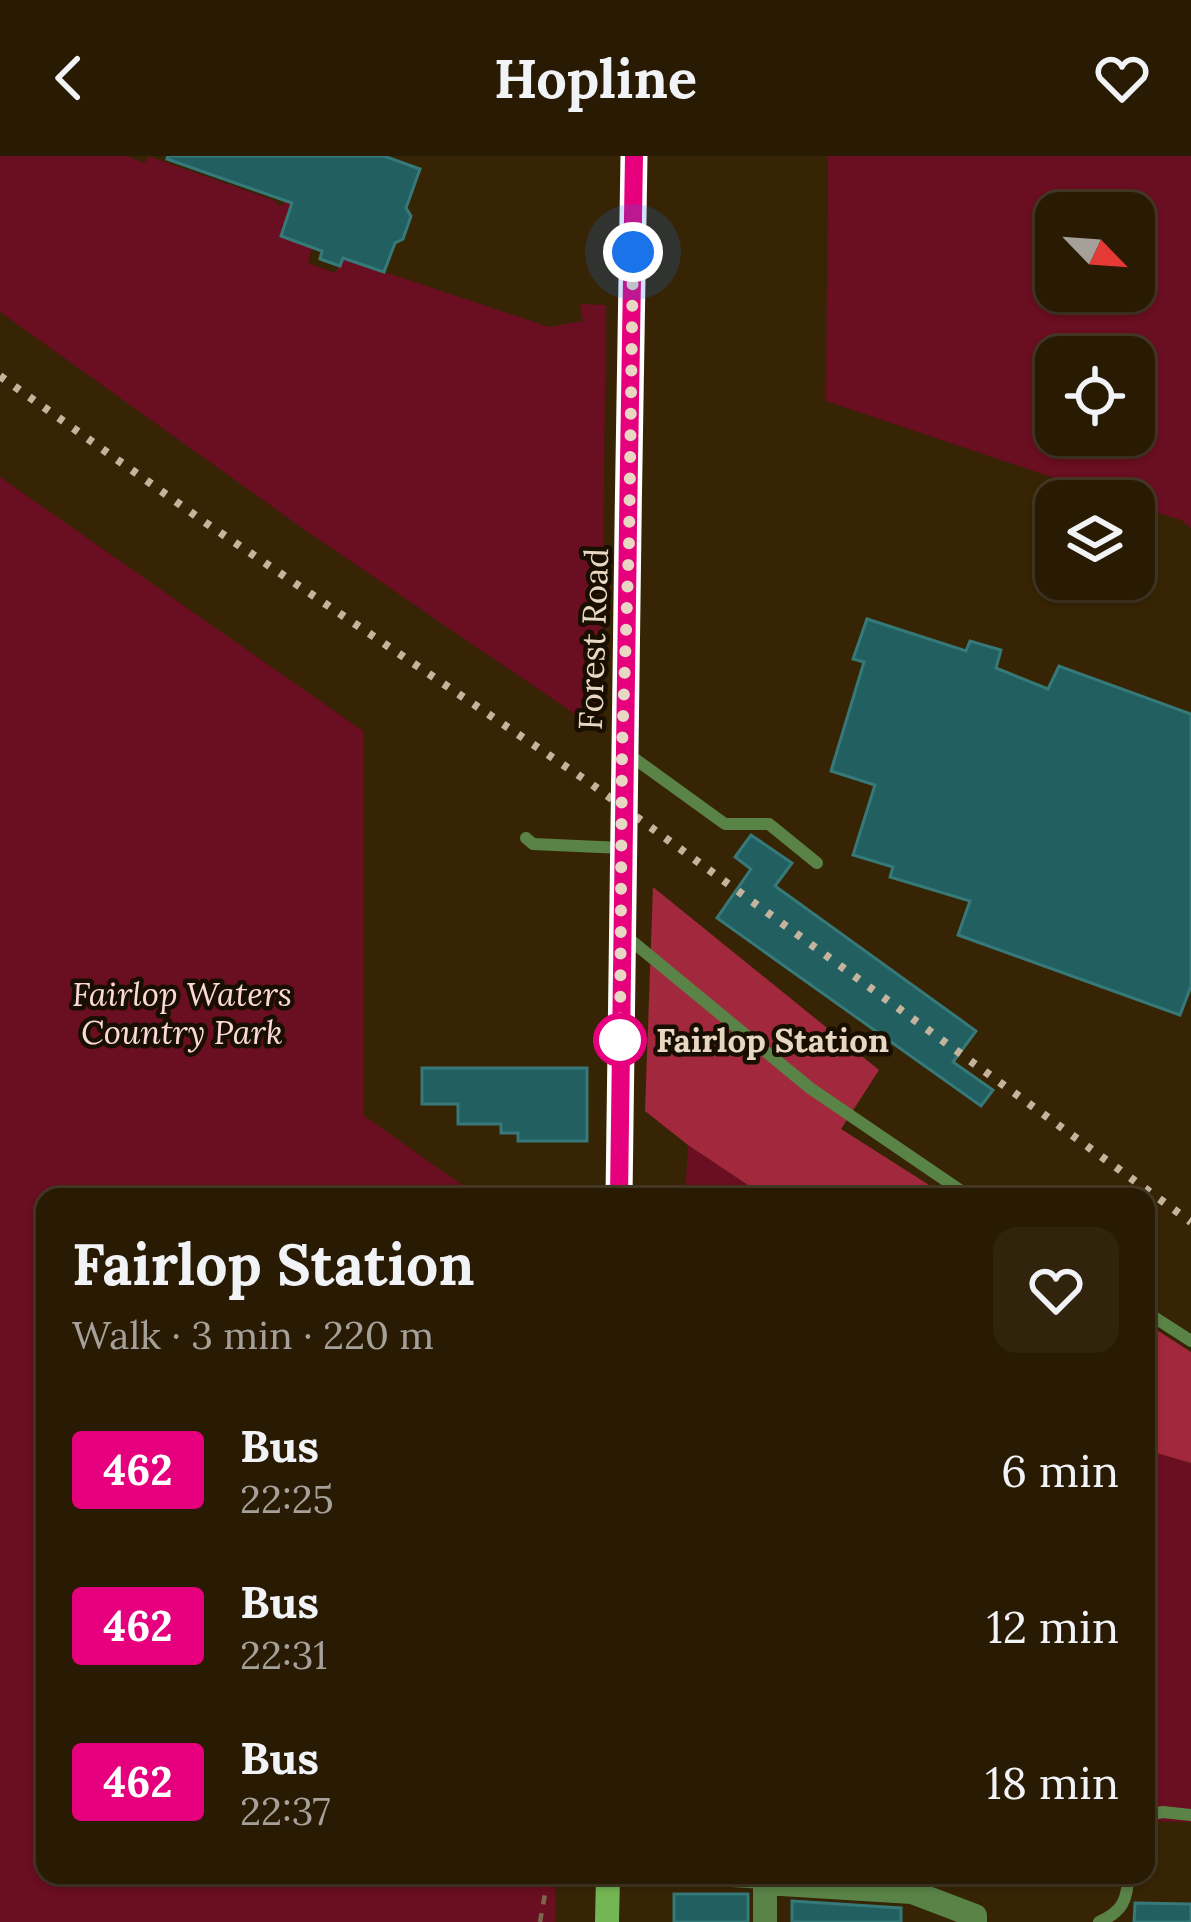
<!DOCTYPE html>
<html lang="en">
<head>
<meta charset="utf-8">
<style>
  body { margin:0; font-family:Lora,serif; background:#31240d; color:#f1f3f6; height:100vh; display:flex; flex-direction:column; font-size:45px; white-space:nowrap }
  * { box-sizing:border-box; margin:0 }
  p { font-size:39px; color:#a5a19a }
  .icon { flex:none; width:66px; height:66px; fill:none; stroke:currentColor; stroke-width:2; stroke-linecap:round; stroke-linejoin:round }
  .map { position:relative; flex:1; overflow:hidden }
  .sheet { position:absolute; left:36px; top:1032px; width:1119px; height:696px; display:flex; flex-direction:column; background:#291b03; border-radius:24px; box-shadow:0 3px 9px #0004,0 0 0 3px #453925 }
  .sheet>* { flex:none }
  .badge { padding:0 24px; border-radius:9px; font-size:42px; line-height:78px }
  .needle { width:78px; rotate:115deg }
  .tools { position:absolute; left:1035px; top:36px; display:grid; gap:24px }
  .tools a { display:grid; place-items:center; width:120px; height:120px; border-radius:24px; background:#291b03; box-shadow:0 3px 9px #0004,0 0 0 3px #453925; font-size:60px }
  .you { position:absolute; width:60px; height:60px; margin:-30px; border:9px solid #fff; border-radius:50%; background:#1a73e8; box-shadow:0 0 0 18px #1a73e833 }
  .map>.badge { position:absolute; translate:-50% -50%; box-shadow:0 0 0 6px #fff }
  .round { display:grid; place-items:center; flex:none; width:126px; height:126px; border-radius:24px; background:#31240d }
  .overview { display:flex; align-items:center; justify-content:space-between; height:204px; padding:0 36px }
  h1 { font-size:57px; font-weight:700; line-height:90px }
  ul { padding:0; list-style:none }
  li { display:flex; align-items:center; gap:36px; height:156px; padding:0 36px }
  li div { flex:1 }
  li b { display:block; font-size:45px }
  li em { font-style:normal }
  li .badge { min-width:132px; font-weight:700; text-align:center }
  header { display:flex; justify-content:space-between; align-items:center; height:156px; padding:0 36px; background:#291b03; font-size:54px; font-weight:700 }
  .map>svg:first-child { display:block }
  .green { fill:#6a0e21; fill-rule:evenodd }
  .forest { fill:#a2293d }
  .building { fill:#215f60; stroke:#367979; stroke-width:3 }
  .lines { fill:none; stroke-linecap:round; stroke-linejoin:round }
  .path { stroke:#79684c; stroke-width:4.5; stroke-dasharray:9 9; stroke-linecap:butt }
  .lane { stroke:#5a8347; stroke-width:12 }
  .street { stroke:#5a8347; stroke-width:24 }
  .secondary { stroke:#75b654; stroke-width:24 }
  .rail { stroke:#c4b49d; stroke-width:8; stroke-dasharray:6 12; stroke-linecap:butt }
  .line-casing { stroke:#fff; stroke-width:27 }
  .line { stroke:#e6007e; stroke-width:18 }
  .walk { stroke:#e8d8c3; stroke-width:12; stroke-dasharray:0 21.6 }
  .stop-dot { fill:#fff; stroke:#e6007e; stroke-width:6 }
  .labels { text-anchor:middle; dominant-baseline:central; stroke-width:9; stroke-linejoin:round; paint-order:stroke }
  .street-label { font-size:33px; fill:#e8d8c3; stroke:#190f01 }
  .park-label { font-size:33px; font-style:italic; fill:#fbd9da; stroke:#190f01 }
  .stop-label { font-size:33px; font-weight:bold; fill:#e8d8c3; stroke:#190f01; text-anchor:start }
</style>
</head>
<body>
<header><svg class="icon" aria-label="back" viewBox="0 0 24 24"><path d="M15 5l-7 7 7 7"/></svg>Hopline<svg class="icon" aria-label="heart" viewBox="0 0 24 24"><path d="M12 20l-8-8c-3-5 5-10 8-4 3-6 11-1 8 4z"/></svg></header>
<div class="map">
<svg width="1191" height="1766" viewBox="0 0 1191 1766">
  <rect width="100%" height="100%" fill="#372404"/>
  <!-- green -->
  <g class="green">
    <path d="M0 0H126L145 7 148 0 276 45V48L282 50 285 44 293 46 312 91 308 107 335 117 343 102 549 171 583 165 580 148 606 149 601 576 305 374 0 156Z"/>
    <path d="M828 0H1191V372L1181 364 1134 349V345H1123L826 245ZM1056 57H1134V135H1056ZM1056 201H1134V279H1056Z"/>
    <path d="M0 321 363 575V959L479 1041H45V1719H556L555 1766H0Z"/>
    <path d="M688 989 766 1041H685Z"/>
    <path d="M1146 1294 1191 1307V1666L1146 1665Z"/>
  </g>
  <!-- forest -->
  <g class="forest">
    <path d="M653 731 879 914 841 973 948 1041H766L688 989 645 955Z"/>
    <path d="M1146 1167 1191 1196V1307L1146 1294Z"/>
  </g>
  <!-- building -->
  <g class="building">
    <path d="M168 0H384L420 13 406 52 411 60 403 83 395 87 384 116 343 102 340 110 320 103 322 95 281 80 292 47 167 3Z"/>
    <path d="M867 463 966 495 970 485 1001 494 996 512 1048 533 1059 510 1191 558V830L1180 859 958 779 970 745 890 721 893 711 853 699 875 629 831 615 864 506 853 503Z"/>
    <path d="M751 679 792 707 775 730 976 875 953 906 993 934 981 950 717 762 751 713 735 701Z"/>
    <path d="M422 912H587V985H518V977H501V968H458V948H422Z"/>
    <rect x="674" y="1738" width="74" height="28"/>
    <path d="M792 1745 901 1752V1766H792Z"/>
    <path d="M1135 1747 1191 1748V1766H1134Z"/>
  </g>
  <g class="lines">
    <!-- path -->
    <path class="path" d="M540 1766 545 1738 544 1719"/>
    <!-- lane -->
    <g class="lane">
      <path d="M624 595 725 668H769L817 707"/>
      <path d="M526 682 533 688 622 692"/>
      <path d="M622 777 810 932 970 1041"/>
      <path d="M1146 1156 1191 1185"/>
      <path d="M1146 1659 1163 1656 1191 1659"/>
      <path d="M633 1719 765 1727 768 1725"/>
      <path d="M1099 1766C1122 1756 1128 1744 1128 1719"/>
    </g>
    <!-- street -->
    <path class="street" d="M765 1766V1727L912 1736 975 1760V1766"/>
    <!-- secondary -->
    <g class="secondary">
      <path d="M619 1041C621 694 630 347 634 0"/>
      <path d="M607 1766 608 1719"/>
    </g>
    <!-- rail -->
    <path class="rail" d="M0 220 206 367 590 627 1191 1066"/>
  </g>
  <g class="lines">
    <defs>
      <path id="line" d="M619 1041C621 694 629 347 634 0"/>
    </defs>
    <!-- line casing -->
    <use href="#line" class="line-casing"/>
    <!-- line -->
    <use href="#line" class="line"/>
    <!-- walk -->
    <path class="walk" d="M620 884 622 595 629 386 633 96"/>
  </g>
  <!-- markers -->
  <circle class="stop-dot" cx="620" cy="884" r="24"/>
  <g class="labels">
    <!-- street labels -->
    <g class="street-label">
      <text transform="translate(593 483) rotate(-88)">Forest Road</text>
    </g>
    <!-- park labels -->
    <g class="park-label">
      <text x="182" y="838">Fairlop Waters<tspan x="182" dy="38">Country Park</tspan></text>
    </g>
    <!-- stop labels -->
    <g class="stop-label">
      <text x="656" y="884">Fairlop Station</text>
    </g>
  </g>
</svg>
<div class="tools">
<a><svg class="needle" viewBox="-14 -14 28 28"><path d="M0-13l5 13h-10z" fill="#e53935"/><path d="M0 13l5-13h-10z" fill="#a5a19a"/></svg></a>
<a><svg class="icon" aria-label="locate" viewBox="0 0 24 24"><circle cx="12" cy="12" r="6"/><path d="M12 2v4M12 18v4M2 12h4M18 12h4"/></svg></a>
<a><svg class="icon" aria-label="layers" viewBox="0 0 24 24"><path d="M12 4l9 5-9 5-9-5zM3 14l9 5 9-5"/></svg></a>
</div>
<div class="you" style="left:633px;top:96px"></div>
<section class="sheet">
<div class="overview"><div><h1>Fairlop Station</h1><p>Walk · 3 min · 220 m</p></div><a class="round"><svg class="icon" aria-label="heart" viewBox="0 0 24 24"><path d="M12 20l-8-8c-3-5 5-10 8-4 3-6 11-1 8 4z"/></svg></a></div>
<ul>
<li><span class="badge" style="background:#e6007e;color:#fff">462</span><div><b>Bus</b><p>22:25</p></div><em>6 min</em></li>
<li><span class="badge" style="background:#e6007e;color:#fff">462</span><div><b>Bus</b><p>22:31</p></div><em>12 min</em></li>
<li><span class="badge" style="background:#e6007e;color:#fff">462</span><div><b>Bus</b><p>22:37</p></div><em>18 min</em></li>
</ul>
</section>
</div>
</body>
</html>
